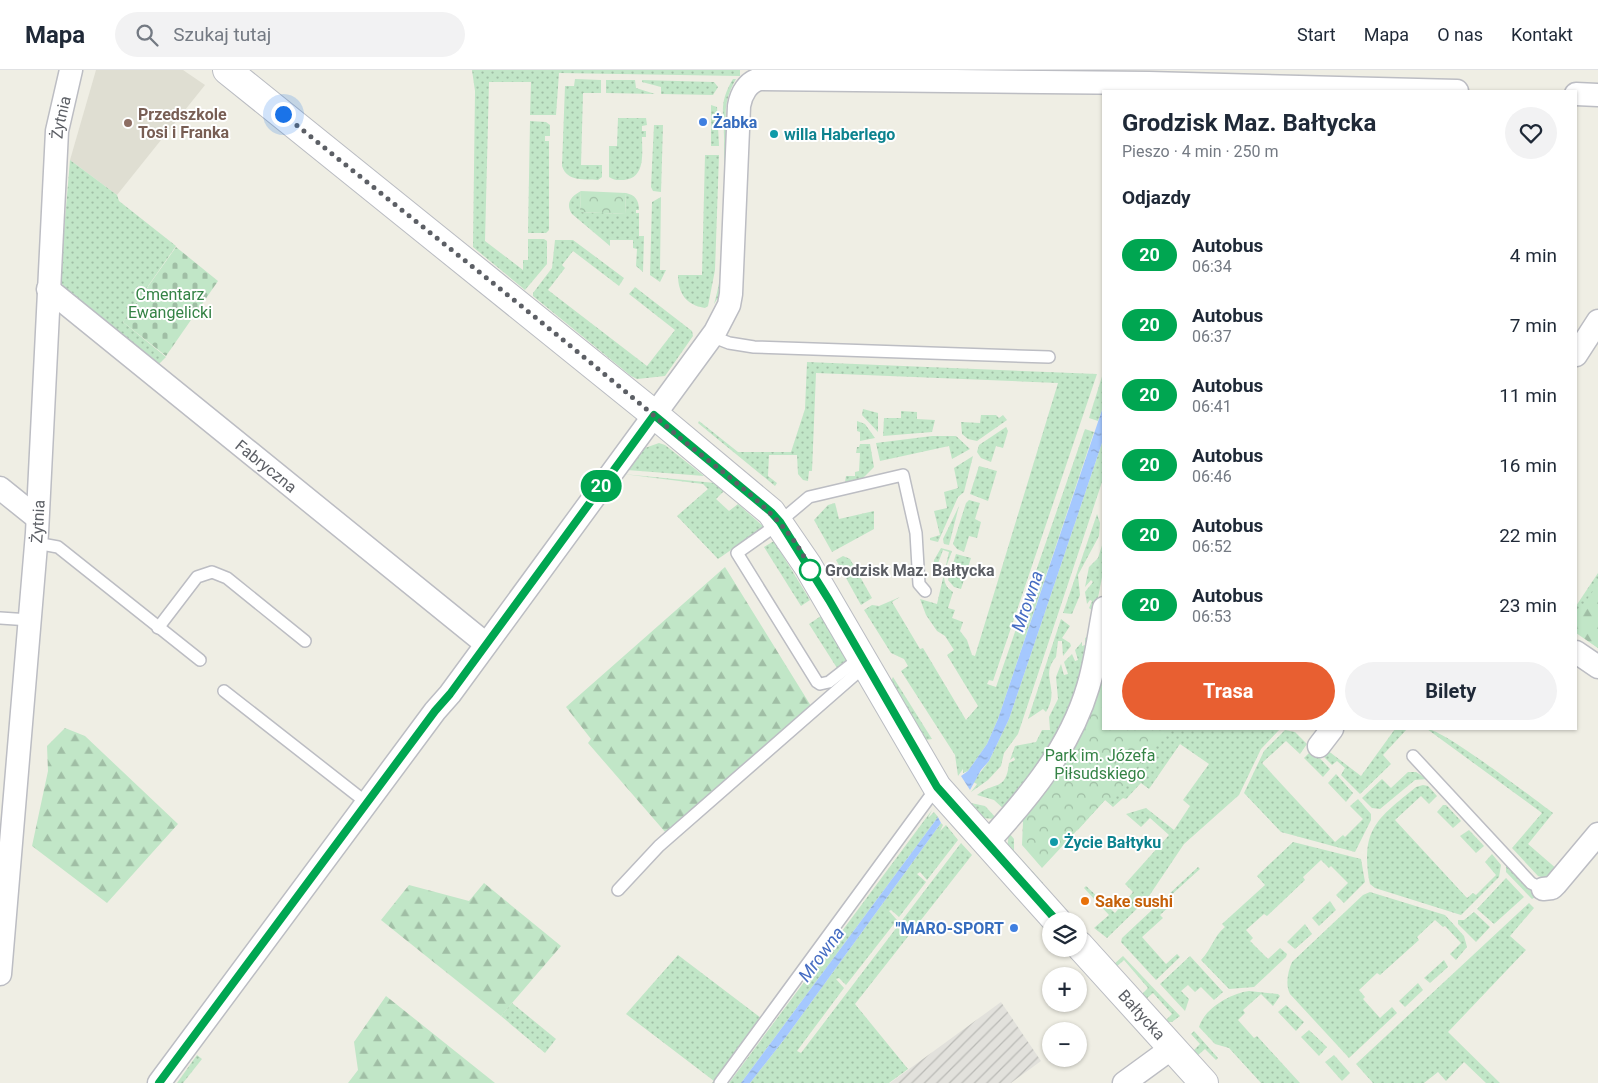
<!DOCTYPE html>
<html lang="pl">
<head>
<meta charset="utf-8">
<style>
  body { margin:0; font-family:Roboto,sans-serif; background:#f2f2f3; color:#1f2937; height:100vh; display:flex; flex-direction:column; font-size:19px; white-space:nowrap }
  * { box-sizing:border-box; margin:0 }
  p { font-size:16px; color:#747a83 }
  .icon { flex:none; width:28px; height:28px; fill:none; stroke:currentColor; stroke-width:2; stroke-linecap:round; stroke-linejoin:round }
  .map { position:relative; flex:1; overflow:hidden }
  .side { position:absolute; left:1102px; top:20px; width:475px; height:640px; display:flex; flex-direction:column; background:#fff; border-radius:0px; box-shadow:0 1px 4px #0004 }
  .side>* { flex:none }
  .badge { padding:0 10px; border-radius:16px; font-size:18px; line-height:32px }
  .fabs { position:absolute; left:1042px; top:842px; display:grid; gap:10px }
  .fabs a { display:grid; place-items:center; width:45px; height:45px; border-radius:50%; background:#fff; box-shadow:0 1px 4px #0004; font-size:25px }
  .you { position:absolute; width:25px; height:25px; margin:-12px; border:4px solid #fff; border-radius:50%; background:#1a73e8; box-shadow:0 0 0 8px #1a73e833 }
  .map>.badge { position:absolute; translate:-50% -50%; box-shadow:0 0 0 2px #fff }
  h2 { padding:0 20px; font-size:19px; line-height:45px }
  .round { display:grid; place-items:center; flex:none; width:52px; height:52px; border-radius:26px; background:#f2f2f3 }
  .summary { display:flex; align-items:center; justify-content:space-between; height:85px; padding:0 20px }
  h1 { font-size:24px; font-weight:700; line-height:38px }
  .button { display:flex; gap:10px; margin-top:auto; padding:10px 20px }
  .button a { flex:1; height:58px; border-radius:30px; background:#e85f31; color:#fff; font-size:20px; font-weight:700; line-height:58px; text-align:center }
  .button a+a { background:#f2f2f3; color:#1f2937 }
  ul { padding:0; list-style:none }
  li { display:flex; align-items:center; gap:15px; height:70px; padding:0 20px }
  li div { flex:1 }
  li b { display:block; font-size:19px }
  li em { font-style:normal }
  li .badge { min-width:55px; font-weight:700; text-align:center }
  header { display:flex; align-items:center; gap:30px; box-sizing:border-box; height:70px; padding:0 25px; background:#fff; border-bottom:1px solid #e0e1e3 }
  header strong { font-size:24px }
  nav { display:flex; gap:28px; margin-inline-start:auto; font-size:18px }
  .search { width:350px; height:45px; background:#f2f2f3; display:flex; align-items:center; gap:12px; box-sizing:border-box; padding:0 18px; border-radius:28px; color:#747a83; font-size:19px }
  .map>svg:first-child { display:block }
  .industrial { fill:url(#industrial-furrows) }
  .education { fill:#dfded2 }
  .grass { fill:url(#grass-dots) }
  .forest { fill:url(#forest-firs) }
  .cemetery { fill:url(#cemetery-stones) }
  .park { fill:url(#park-crowns) }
  .water { fill:url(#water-ripples) }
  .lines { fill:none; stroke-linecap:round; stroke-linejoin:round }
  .lane-casing { stroke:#bcbdc3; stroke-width:14 }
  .street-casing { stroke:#bcbdc3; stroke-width:25 }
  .secondary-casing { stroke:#babcc2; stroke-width:30 }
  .lane { stroke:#fff; stroke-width:11 }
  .street { stroke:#fff; stroke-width:22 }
  .secondary { stroke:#fff; stroke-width:28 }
  .line-casing { stroke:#fff; stroke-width:11 }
  .line { stroke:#00a651; stroke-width:8 }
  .walk { stroke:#5c5f65; stroke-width:5; stroke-dasharray:0 9 }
  .shop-dot { fill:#3f7fe0; stroke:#fff; stroke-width:2 }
  .education-dot { fill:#8d6e63; stroke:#fff; stroke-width:2 }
  .culture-dot { fill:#0f9aa8; stroke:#fff; stroke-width:2 }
  .stop-dot { fill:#fff; stroke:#00a651; stroke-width:2.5 }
  .food-dot { fill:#e8710a; stroke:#fff; stroke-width:2 }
  .labels { text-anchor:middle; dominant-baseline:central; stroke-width:4; stroke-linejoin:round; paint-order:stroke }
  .education-label { font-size:16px; font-weight:bold; fill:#785e54; stroke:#fff; text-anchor:start }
  .street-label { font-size:16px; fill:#5c5f65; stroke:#fff }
  .shop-label { font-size:16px; font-weight:bold; fill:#366cbe; stroke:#fff; text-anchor:start }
  .culture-label { font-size:16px; font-weight:bold; fill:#0d838f; stroke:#fff; text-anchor:start }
  .park-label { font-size:16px; fill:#358346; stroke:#fff }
  .stop-label { font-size:16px; font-weight:bold; fill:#5c5f65; stroke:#fff; text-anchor:start }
  .food-label { font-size:16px; font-weight:bold; fill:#c56008; stroke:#fff; text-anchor:start }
  .water-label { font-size:18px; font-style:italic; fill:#466dc3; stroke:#fff }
</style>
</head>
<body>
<header>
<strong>Mapa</strong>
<div class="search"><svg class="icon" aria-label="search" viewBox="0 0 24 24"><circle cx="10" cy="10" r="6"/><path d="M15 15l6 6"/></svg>Szukaj tutaj</div>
<nav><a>Start</a><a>Mapa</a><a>O nas</a><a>Kontakt</a></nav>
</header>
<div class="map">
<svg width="1598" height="1013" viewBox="0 0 1598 1013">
  <defs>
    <pattern id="industrial-furrows" width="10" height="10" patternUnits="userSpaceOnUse" patternTransform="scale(1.25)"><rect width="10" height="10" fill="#e2e1dc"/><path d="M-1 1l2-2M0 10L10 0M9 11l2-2" fill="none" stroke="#babab6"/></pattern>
    <pattern id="grass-dots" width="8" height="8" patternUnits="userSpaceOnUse" patternTransform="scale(1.25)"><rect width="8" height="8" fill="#c1e6c7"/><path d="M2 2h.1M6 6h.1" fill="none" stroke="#a0bea5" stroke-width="1.8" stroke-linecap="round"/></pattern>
    <pattern id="forest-firs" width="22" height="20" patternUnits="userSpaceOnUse" patternTransform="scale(1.25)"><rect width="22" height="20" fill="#c1e6c7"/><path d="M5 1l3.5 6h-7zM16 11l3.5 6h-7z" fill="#a0bea5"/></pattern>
    <pattern id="cemetery-stones" width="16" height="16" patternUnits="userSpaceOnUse" patternTransform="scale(1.25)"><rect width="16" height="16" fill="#c1e6c7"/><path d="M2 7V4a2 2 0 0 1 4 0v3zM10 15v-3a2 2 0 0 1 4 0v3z" fill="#a0bea5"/></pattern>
    <pattern id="park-crowns" width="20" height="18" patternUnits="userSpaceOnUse" patternTransform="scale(1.25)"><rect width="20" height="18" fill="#c1e6c7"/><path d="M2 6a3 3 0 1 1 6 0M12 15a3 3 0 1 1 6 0" fill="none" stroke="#a0bea5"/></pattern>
    <pattern id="water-ripples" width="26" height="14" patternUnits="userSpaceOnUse" patternTransform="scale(1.25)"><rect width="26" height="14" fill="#a5c8fe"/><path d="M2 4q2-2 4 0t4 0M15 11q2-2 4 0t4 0" fill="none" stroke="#8aa6d1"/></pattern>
  </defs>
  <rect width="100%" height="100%" fill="#efeee4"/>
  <!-- industrial -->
  <path class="industrial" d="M1001 932 1041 991 1011 1013H890Z"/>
  <!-- education -->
  <path class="education" d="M96 0H183L205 15 117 125 70 90Z"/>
  <!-- grass -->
  <g class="grass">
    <path d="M472 0H740V6L559 3 556 45H530L531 12H489L485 171 523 200V190H528V169H544L547 171V194L525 220 473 177 475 21Z"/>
    <path d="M575 9 601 10V23H583L581 95H602V107L598 110C585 109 567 112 562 96L565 16H574Z"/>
    <path d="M733 9H736C726 27 724 39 727 59L721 223 714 234C728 189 724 122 724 74 725 46 717 35 733 9Z"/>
    <path d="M606 10H635L636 18 655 24 606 23Z"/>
    <path d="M642 10 714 12 718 17 713 25 661 24V17L642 12Z"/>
    <path d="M711 35 717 37 719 76H711Z"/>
    <path d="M618 48H646L647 55 642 56V61H646V67H642C642 83 646 108 624 110 618 110 615 111 609 107V76H617Z"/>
    <path d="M530 51 546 52 550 55V66H545V71H549V160L546 163H528Z"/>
    <path d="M654 55H663L661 122 653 121 651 117Z"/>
    <path d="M705 85H719L715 200 708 236 705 238C686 235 678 223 678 205H702Z"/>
    <path d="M70 90 117 125 119 131 176 176 123 252 166 287 158 295 64 218 60 209Z"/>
    <path d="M581 121 580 142 625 144 626 123C635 125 639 130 639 140H636V143H639V166H644L643 202 636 196 637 179 633 178V170H610V176L572 144C565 134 571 126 581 121Z"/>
    <path d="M661 127 660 200H666L660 212 650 205 652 132Z"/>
    <path d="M555 170H573L624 208 619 216 573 181 562 195 565 198 548 220 647 296 675 260 629 224 635 217 692 261 693 266 665 306 637 309 631 306 533 226V223L552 198Z"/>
    <path d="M807 292 1097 304 993 611 989 610 987 614 996 617 1085 359 1094 362 998 649 987 674 968 701 963 703V699L958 706 955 685 901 601 908 596 904 589 891 583 864 540 872 535 879 536 900 527 892 532 920 579 923 578 966 650 978 636 947 585 954 580 945 566 937 561 926 545 920 529 937 534 949 482 943 480 933 507 934 490 941 478 952 481C947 496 937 512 953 522L948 538 955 540 952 548 963 552 960 561 967 570 972 585 975 586 1058 313 816 303 812 401H809L808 411 803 410 798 404 797 385H769L768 406 777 413 775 416 698 353 699 351 738 382H791L805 339Z"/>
    <path d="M1104 300V334L1098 351 1089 348Z"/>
    <path d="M863 339 878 343V362L862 345Z"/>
    <path d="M901 341 917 342V349L935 350 932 362 883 366 884 348H901Z"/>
    <path d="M981 345H996L999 348 1003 345 1007 350 977 371 968 369 962 364 961 352 980 353Z"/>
    <path d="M857 351 865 354 875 368 860 371V362L857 361Z"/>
    <path d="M1006 357 1008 361 1003 378 996 376 991 392 981 388 977 382 979 375Z"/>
    <path d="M932 366H956L970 379 952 389 949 376 880 391 876 373Z"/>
    <path d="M1104 367V406L1018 664 1004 683 1001 696 988 710 971 722 977 714 973 712 989 691 1009 649Z"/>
    <path d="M659 373 665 375 704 406 627 400 642 379Z"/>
    <path d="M860 374H870L874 397 861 410 845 412 846 406H855V402L859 401 860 383H856L857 377H859Z"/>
    <path d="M973 386 964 422 958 427 938 472 930 470V468L940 465 934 441 947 438 944 422 958 418 954 398Z"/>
    <path d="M979 396 997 401 988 431 970 424Z"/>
    <path d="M623 404 715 413 724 421 716 429 729 441 738 434 764 457 718 489 677 446 708 419 703 414Z"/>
    <path d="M969 430 980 433 975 449 981 452 977 468 969 466 964 482 957 479 953 474 966 433Z"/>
    <path d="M835 433 839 449 874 441V459L832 482 814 450 828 435Z"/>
    <path d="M959 436 949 475 944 474 943 469Z"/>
    <path d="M1097 444 1100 453 1099 466 1078 505 1080 525 1072 544 1063 543Z"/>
    <path d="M1104 469V497L1095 543 1089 538 1092 531 1090 530 1087 534 1085 522 1093 512 1091 510 1085 517 1089 497 1098 488Z"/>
    <path d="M774 471 810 530 801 536 764 477Z"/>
    <path d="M956 484 971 488 961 519 954 517 948 510Z"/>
    <path d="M843 486 850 489 872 528 861 535 836 490Z"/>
    <path d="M1598 503V578L1576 562V536Z"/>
    <path d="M821 546 848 591 837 598 809 554Z"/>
    <path d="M1061 549 1070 556 1062 568 1070 573 1071 576 1063 586 1062 571H1058L1056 587C1039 606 1061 619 1046 642L1043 639 1028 649Z"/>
    <path d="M1092 564 1087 590 1064 656 1006 741 994 730 977 725C994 711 1006 722 1009 693L1015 690 1014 687 1010 690 1015 676 1036 672 1042 660H1050L1049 647 1058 629 1056 607 1061 594 1064 605 1068 604 1064 592 1072 584 1075 591 1078 590 1075 580 1082 572V576L1085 575V568Z"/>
    <path d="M893 607 932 669 925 670 890 613Z"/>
    <path d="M1119 659H1280L1261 679 1239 725 1184 774 1147 829 1107 868 1094 858 1109 845 1084 818 1086 816 1115 843 1133 822 1125 814 1169 765 1150 748 1141 757 1126 744 1146 738 1174 760 1190 736 1183 730 1209 694 1180 674 1149 719 1141 713 1126 729 1123 728 1113 737 1105 730 1077 761Z"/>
    <path d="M1395 659H1407L1383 685 1391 694 1360 724 1341 705 1345 698 1337 691 1332 695 1323 686 1327 680 1361 706Z"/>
    <path d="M1427 659C1443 659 1534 729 1553 743L1528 774 1558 800 1553 806 1544 808 1538 806 1512 778 1542 743Z"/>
    <path d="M1285 660 1295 662 1307 674 1300 684 1286 671 1262 693 1335 772 1343 765 1345 767 1363 749 1350 736 1358 729 1371 744V750L1355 782 1281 762 1244 723 1264 681Z"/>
    <path d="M1312 680 1330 699 1323 707 1304 688Z"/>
    <path d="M1408 702H1416L1427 709 1415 710 1380 739 1372 738 1362 728 1382 709 1391 718Z"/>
    <path d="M1336 704 1353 723 1346 732 1328 713Z"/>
    <path d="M1423 715 1428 716 1437 726 1429 734 1421 726 1395 750 1467 828 1473 823 1476 825 1496 805 1485 792 1492 784 1501 795 1499 807 1461 845 1375 818 1370 814C1360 759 1377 749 1416 717Z"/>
    <path d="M966 732 985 736 997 749 980 748Z"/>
    <path d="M1443 735H1446L1461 751 1453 758 1437 742Z"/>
    <path d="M932 740 928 748 934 742 938 747 741 1013H729Z"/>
    <path d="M941 753 943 755 940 761 946 755 958 770 927 810 920 802 917 804 926 812 899 847 891 840 889 841 897 850 846 915 839 908 836 909 844 918 797 981 801 983 961 773 972 785 855 934 908 999 889 1013H750L786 967Z"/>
    <path d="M1469 760 1484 776 1476 783 1460 766Z"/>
    <path d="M1009 763 1014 769V781L1043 813H1039L1007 779Z"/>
    <path d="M1293 772 1361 789 1365 812 1344 833 1336 825 1348 813 1331 796 1329 798 1321 790 1303 807 1305 810 1267 846 1264 844 1246 860 1253 868 1250 871 1268 889 1280 878 1287 884 1286 887 1254 917 1229 919 1201 890C1212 879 1213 867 1225 857L1222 854 1265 815 1257 806Z"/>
    <path d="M1506 793 1537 826 1532 829 1506 802Z"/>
    <path d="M1198 797 1200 799 1169 827 1173 833 1160 845 1163 848 1142 867 1166 894 1177 884 1180 887 1156 910 1121 872 1122 868Z"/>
    <path d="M1506 808 1524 827 1494 854 1477 839Z"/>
    <path d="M1370 822 1445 845 1464 866 1467 877 1456 890 1450 884 1461 873 1445 856 1443 857 1435 850 1417 867 1419 870 1380 905 1377 903 1359 920 1365 927 1363 929 1380 948 1392 937 1397 943 1349 988 1290 924C1285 915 1288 901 1292 892L1363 825Z"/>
    <path d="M1330 831 1336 840 1319 856 1312 848Z"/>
    <path d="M1529 833 1534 838 1510 866 1526 880 1448 962 1500 1013H1486L1464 992 1446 1011 1438 1002 1424 1013H1373L1356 994Z"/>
    <path d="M1474 842 1490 857 1476 872 1458 854V850H1464Z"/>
    <path d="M1305 854 1312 864 1295 879 1287 872Z"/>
    <path d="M678 885 761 948 775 930 773 928H777V930L716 1013H712L714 1011 626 944Z"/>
    <path d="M1123 886 1180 946 1172 952H1164L1172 944 1153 923 1146 929 1142 924 1148 918 1124 890 1115 898 1113 895Z"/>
    <path d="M1190 886 1223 922 1214 930 1201 917 1195 922 1188 915 1181 921 1189 929 1185 941 1160 914Z"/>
    <path d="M1444 890 1448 897 1430 913 1424 908Z"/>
    <path d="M1418 913 1423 920 1405 937 1399 931Z"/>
    <path d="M1249 921 1278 924 1280 926 1273 936 1261 924 1243 940 1245 943 1238 950 1254 968 1257 966 1300 1013H1261L1229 978 1215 974 1199 957C1204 939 1231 923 1249 921Z"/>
    <path d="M512 933 556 969 545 983 501 946Z"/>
    <path d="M1286 935 1304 952 1296 961 1278 942Z"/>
    <path d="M1309 960 1327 977 1319 986 1301 967Z"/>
    <path d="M1194 961 1218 988 1216 990 1205 979 1197 986 1193 981 1200 974 1191 964Z"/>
    <path d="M197 985 202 989 183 1013H177Z"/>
    <path d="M1334 985 1350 1003 1342 1011 1325 992Z"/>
  </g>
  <!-- forest -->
  <g class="forest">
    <path d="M725 497 811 636 666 763 588 673 591 669 566 637Z"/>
    <path d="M1598 514V578L1576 563V545Z"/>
    <path d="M65 658 85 666 178 754 107 833 32 776 48 701 47 676Z"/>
    <path d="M484 813 561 876 501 946 381 850 409 815 469 831Z"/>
    <path d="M386 926 495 1013H348L358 1000 354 972Z"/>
  </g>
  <!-- cemetery -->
  <path class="cemetery" d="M176 177 218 211 166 286 123 252Z"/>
  <!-- park -->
  <g class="park">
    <path d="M581 121 626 123 625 144 580 142Z"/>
    <path d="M1104 595V659H1168L1112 729 1105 730 1042 798 1022 775 1023 752 1021 750Z"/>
  </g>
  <!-- water -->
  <g class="water">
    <path d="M1104 334V367L1009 649 989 691 981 700 970 720 961 706 968 701 987 674 998 649Z"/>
    <path d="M938 747 941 753 786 967 750 1013H741Z"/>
  </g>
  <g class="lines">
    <defs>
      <g id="lane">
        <path d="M711 266 729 273 754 277 1049 287"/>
        <path d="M36 473 58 477 200 590"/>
        <path d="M0 548 30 550"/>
        <path d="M158 558 197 507 212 502 227 508 305 571"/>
        <path d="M861 587 829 612 820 614 817 612 737 483 771 459 809 427 903 405 916 463 919 514 925 521"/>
        <path d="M224 621 367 733"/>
        <path d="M1413 686 1531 813 1543 819"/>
        <path d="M618 820 659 776 866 595"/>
        <path d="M720 1013 937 717"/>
      </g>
      <g id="street">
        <path d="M1576 24 1598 25"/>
        <path id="s1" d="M48 219 486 574"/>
        <path d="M1576 285 1598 251"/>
        <path d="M0 418 36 447"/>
        <path d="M1576 582 1598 597"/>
        <path d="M1319 676 1332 659"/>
        <path d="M987 773C1029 727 1070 678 1088 617 1096 591 1099 564 1104 538"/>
        <path d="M1543 819 1552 818 1556 814 1598 764"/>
        <path id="s2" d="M0 904 37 463 57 61 71 0"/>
        <path d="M159 1013 435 641 450 624 715 262 729 235 731 224 739 36C741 24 748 11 761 9L1149 13 1457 21"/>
        <path d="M1124 1013 1172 978"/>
      </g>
      <g id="secondary">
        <path d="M227 0 655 345 771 442 808 496 937 717 1057 851"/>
        <path id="s3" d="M1079 875 1204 1013"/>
      </g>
    </defs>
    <!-- lane casing -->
    <use href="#lane" class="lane-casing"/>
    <!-- street casing -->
    <use href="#street" class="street-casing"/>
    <!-- secondary casing -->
    <use href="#secondary" class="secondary-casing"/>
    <!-- lane -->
    <use href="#lane" class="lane"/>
    <!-- street -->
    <use href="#street" class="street"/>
    <!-- secondary -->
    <use href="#secondary" class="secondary"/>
  </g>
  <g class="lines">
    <defs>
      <path id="line" d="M159 1013 435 641 450 624 654 345 771 442 780 452 829 530 937 717 1057 851"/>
    </defs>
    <!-- line casing -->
    <use href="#line" class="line-casing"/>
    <!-- line -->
    <use href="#line" class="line"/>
    <!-- walk -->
    <path class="walk" d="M283 44C415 152 550 256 679 367 721 402 791 448 810 500"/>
  </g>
  <!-- markers -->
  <g class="shop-dot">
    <circle cx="703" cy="52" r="5"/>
    <circle cx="1014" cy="858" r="5"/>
  </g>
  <circle class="education-dot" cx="128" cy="53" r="5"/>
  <g class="culture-dot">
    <circle cx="774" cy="64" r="5"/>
    <circle cx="1054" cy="772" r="5"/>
  </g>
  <circle class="stop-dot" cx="810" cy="500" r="10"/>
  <circle class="food-dot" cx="1085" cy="831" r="5"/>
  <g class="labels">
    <!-- education labels -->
    <g class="education-label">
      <text x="138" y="44">Przedszkole<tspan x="138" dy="18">Tosi i Franka</tspan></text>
    </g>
    <!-- street labels -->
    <g class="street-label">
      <text stroke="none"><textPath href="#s2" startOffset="859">Żytnia</textPath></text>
      <text stroke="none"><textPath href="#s1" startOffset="281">Fabryczna</textPath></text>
      <text stroke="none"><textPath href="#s2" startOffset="454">Żytnia</textPath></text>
      <text stroke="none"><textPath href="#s3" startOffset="94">Bałtycka</textPath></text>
    </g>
    <!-- shop labels -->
    <g class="shop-label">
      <text x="713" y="52">Żabka</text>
      <text x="1004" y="858" text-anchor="end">"MARO-SPORT</text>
    </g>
    <!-- culture labels -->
    <g class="culture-label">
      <text x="784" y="64">willa Haberlego</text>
      <text x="1064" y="772">Życie Bałtyku</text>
    </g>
    <!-- park labels -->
    <g class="park-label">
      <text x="170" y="224">Cmentarz<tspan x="170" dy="18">Ewangelicki</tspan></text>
      <text x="1100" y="685">Park im. Józefa<tspan x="1100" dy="18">Piłsudskiego</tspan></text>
    </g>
    <!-- stop labels -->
    <g class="stop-label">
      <text x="825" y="500">Grodzisk Maz. Bałtycka</text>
    </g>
    <!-- food labels -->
    <g class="food-label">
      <text x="1095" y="831">Sake sushi</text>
    </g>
    <!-- water labels -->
    <g class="water-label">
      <text transform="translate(1027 531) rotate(-71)">Mrowna</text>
      <text transform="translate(821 884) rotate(-53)">Mrowna</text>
    </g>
  </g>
</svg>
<div class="fabs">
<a><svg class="icon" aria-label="layers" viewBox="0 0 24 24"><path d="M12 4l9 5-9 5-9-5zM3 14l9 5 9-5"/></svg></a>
<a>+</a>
<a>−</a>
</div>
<div class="you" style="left:283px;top:44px"></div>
<b class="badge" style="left:601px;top:416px;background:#00a651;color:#fff">20</b>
<section class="side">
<div class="summary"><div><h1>Grodzisk Maz. Bałtycka</h1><p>Pieszo · 4 min · 250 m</p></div><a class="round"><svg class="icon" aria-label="heart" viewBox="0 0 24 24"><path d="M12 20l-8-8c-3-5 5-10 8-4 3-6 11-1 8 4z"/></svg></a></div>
<h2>Odjazdy</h2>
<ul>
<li><span class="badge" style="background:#00a651;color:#fff">20</span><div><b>Autobus</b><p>06:34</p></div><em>4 min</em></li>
<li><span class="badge" style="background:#00a651;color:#fff">20</span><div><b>Autobus</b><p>06:37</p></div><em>7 min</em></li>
<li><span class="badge" style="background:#00a651;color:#fff">20</span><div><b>Autobus</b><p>06:41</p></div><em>11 min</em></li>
<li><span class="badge" style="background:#00a651;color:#fff">20</span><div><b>Autobus</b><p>06:46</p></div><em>16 min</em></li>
<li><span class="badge" style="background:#00a651;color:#fff">20</span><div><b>Autobus</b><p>06:52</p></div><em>22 min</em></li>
<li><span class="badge" style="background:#00a651;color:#fff">20</span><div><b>Autobus</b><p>06:53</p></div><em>23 min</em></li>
</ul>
<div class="button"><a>Trasa</a><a>Bilety</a></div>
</section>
</div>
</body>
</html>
